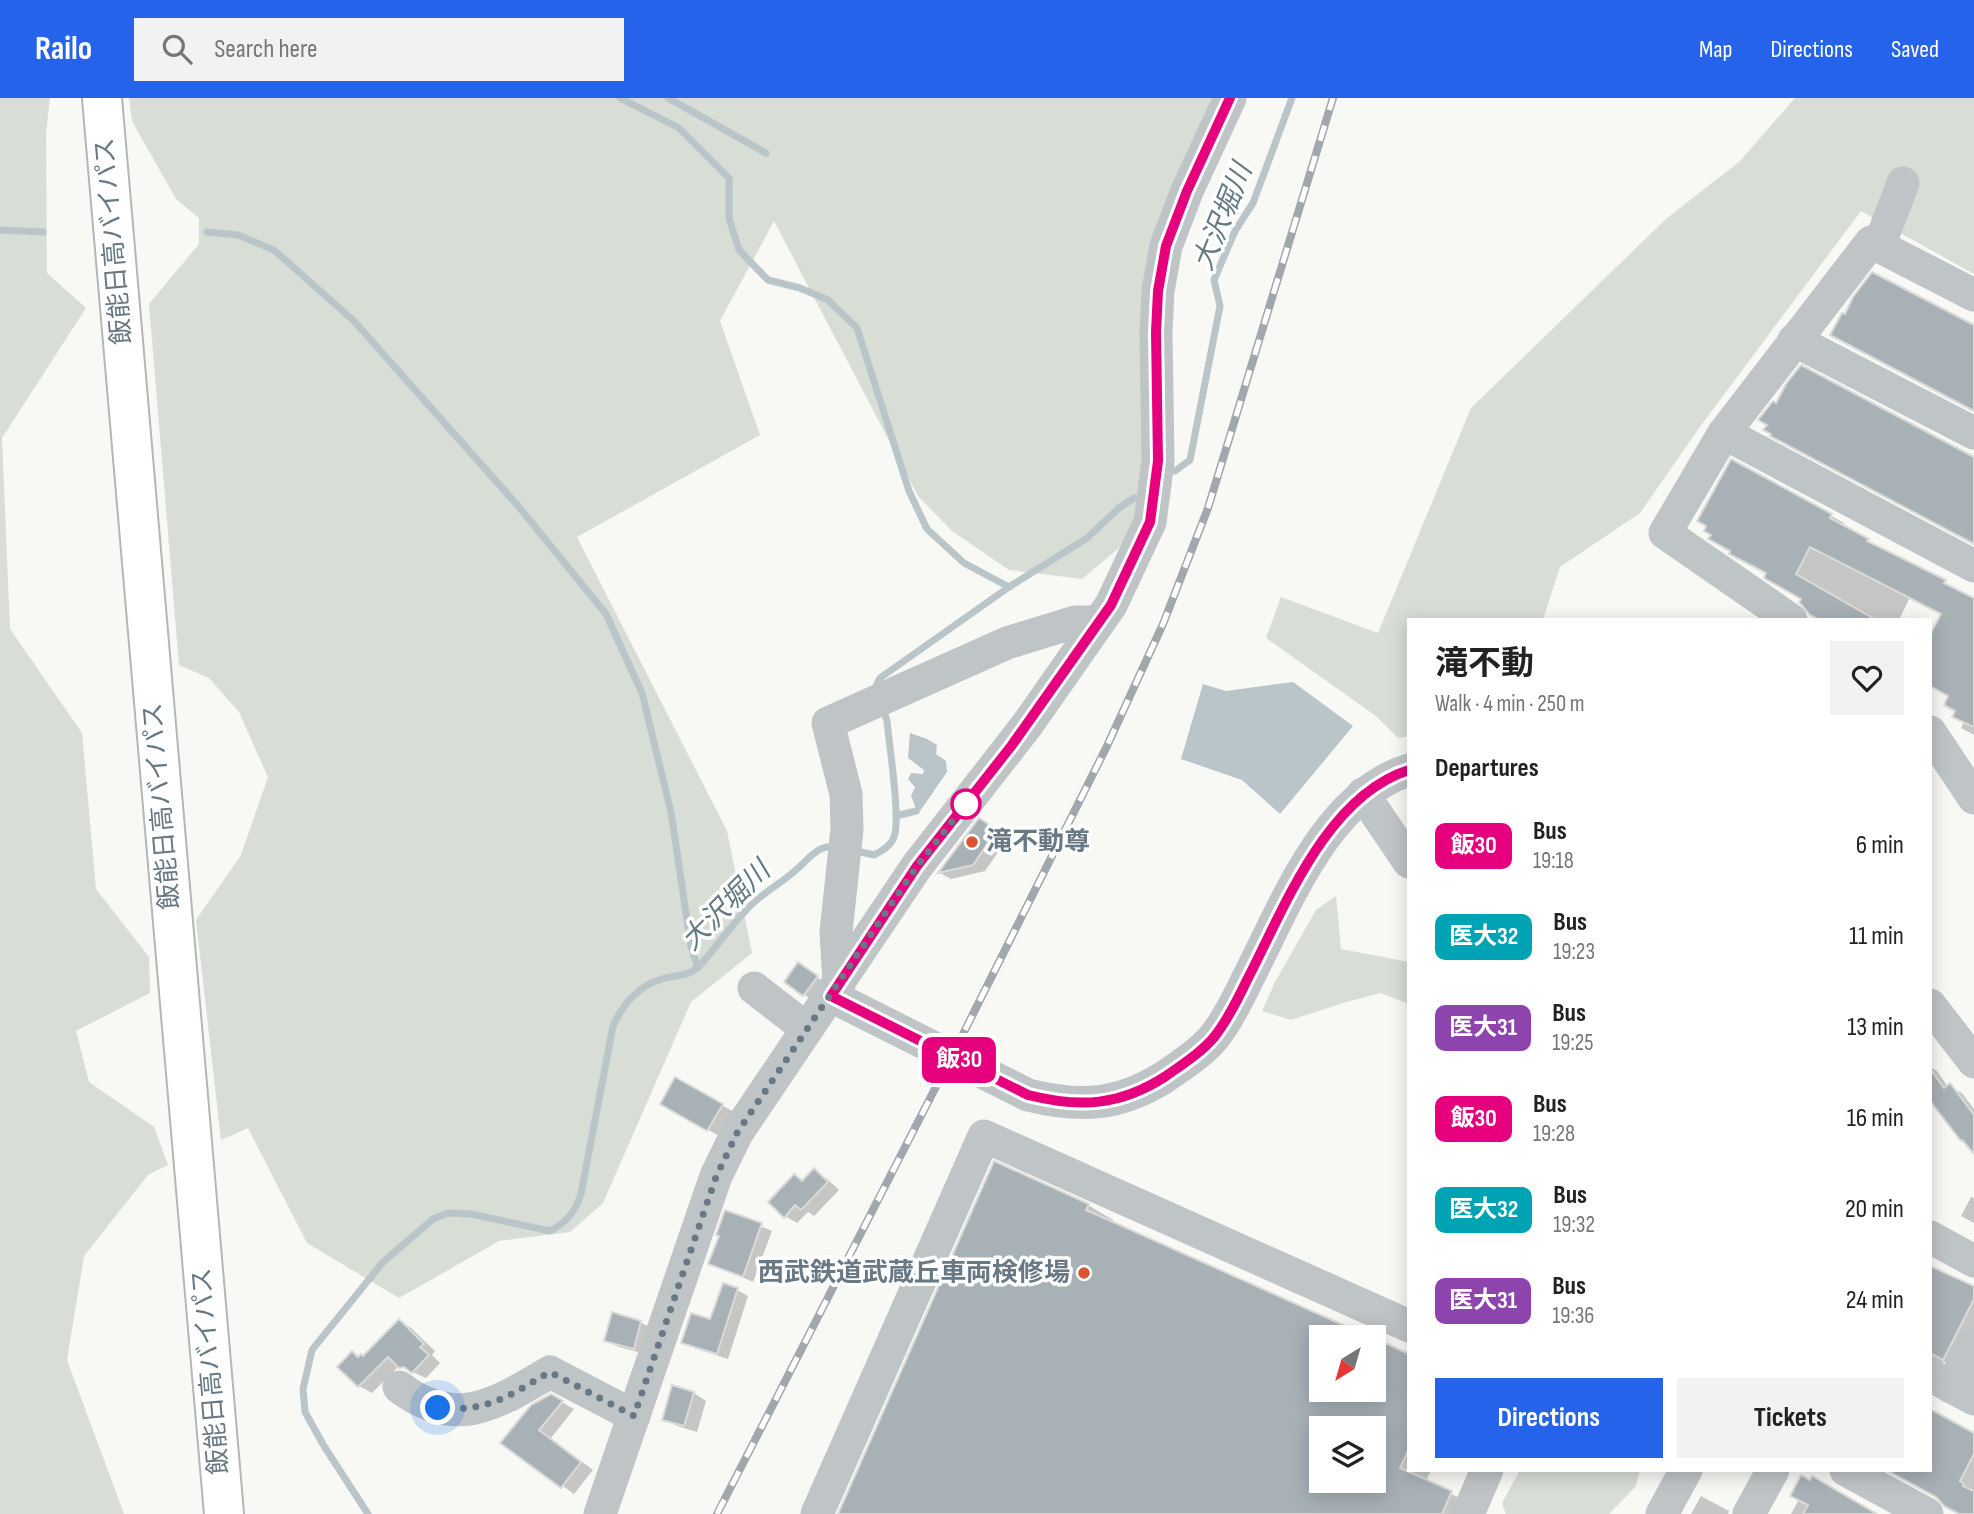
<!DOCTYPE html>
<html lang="en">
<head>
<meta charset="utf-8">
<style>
  body { margin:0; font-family:"Sofia Sans Condensed","Noto Sans JP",sans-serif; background:#f2f2f2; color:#222; height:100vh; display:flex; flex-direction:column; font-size:26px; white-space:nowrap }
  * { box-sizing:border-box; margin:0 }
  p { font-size:23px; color:#767676 }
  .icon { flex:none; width:38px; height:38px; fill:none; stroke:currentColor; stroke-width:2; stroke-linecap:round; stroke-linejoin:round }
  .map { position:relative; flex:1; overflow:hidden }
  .panel { position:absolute; left:1407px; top:520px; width:525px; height:854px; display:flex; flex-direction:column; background:#fff; border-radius:0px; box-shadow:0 4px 18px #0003 }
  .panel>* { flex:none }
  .badge { padding:0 14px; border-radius:10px; font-size:24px; line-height:46px }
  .needle { width:46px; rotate:217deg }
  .buttons { position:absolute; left:1309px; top:1227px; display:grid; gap:14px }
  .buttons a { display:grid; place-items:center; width:77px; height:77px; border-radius:0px; background:#fff; box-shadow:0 4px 18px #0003; font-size:35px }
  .you { position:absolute; width:35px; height:35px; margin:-18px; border:5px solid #fff; border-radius:50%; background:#1a73e8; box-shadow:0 0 0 10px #1a73e833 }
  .map>.badge { position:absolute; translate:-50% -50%; box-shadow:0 0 0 4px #fff }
  h2 { padding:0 28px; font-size:26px; line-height:63px }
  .round { display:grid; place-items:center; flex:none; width:74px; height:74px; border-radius:0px; background:#f2f2f2 }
  .headline { display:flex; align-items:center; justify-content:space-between; height:119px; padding:0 28px }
  h1 { font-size:33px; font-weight:700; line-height:52px }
  .primary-button { display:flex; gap:14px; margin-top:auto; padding:14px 28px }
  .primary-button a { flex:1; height:80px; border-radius:0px; background:#2563eb; color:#fff; font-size:28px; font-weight:700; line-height:80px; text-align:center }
  .primary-button a+a { background:#f2f2f2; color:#222 }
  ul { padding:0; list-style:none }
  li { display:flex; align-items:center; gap:21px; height:91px; padding:0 28px }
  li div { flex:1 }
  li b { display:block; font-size:26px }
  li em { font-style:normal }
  li .badge { min-width:77px; font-weight:700; text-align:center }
  header { display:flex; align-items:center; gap:42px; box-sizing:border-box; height:98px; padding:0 35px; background:#2563eb; color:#fff }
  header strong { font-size:33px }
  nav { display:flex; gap:38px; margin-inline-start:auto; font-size:24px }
  .search { width:490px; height:63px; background:#f2f2f2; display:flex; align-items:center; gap:18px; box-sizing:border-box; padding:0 24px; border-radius:0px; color:#767676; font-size:26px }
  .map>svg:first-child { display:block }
  .green { fill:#d8ddd5 }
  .water { fill:#b9c5c9 }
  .shadow { fill:#0003; fill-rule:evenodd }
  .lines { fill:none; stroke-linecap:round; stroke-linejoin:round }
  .stream { stroke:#b9c5c9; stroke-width:7 }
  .building { fill:#a8b1b6; stroke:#dadad8; stroke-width:2; fill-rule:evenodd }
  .highway-casing { stroke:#b3b7ba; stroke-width:42 }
  .minor { stroke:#bfc4c7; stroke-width:33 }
  .highway { stroke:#fff; stroke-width:38 }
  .rail-casing { stroke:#a1a8ad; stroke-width:8 }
  .rail { stroke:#fff; stroke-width:5; stroke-dasharray:16; stroke-linecap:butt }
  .line-casing { stroke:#fff; stroke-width:16 }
  .line { stroke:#e6007e; stroke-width:10 }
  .walk { stroke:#687985; stroke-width:7; stroke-dasharray:0 12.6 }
  .stop-dot { fill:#fff; stroke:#e6007e; stroke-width:3.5 }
  .poi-dot { fill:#dd5431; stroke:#fff; stroke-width:2.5 }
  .labels { text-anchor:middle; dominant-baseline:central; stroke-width:7; stroke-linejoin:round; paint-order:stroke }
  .street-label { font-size:26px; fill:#687985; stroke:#fff }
  .poi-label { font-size:26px; font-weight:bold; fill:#687985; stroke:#fff; text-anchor:start }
  .water-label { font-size:28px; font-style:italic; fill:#647a81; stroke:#fff }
</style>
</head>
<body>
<header>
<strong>Railo</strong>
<div class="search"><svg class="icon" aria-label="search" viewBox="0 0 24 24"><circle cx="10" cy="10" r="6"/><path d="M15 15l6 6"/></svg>Search here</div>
<nav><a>Map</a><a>Directions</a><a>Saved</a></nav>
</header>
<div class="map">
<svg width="1974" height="1416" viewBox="0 0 1974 1416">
  <rect width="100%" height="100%" fill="#f8f8f5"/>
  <!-- green -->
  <g class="green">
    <path d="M0 0H50L46 35 47 175 86 210 2 340 10 531 82 635 96 791 149 859 150 895 76 933 89 984 154 1029 168 1067 148 1077 84 1158 67 1262 124 1416H0Z"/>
    <path d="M129 0H1230L1166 148 1150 424 1082 481 1009 472 952 433 918 398 774 123 720 223 760 337 577 439 727 733 752 855 691 904 603 1105 570 1134 499 1143 399 1200 307 1145 248 1030 221 1042 196 822 241 757 268 679 239 614 209 580 179 567 149 206 199 146V120L176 101 132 23Z"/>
    <path d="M1795 0H1974V176L1861 113 1702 326 1640 415 1560 469 1543 521 1409 522V638L1398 640 1376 618 1266 540 1281 499 1378 535 1471 310 1667 120 1739 64Z"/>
    <path d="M1336 798 1341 851 1409 864V906L1381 895 1346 904 1291 922 1262 913 1275 884 1316 812Z"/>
    <path d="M1520 1372H1640L1636 1388 1609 1416H1506L1502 1405Z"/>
  </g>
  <!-- water -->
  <g class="water">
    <path d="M1293 584 1353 628 1280 716 1242 682 1181 661 1203 586 1226 593Z"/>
    <path d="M910 635 927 641 937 647 936 656 946 663 947 674 918 716 911 698 915 689 908 681 911 675 923 676 924 672 908 660Z"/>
  </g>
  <!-- shadow -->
  <g class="shadow">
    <path d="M1732 363 1844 425 1842 428 1974 502V637L1961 630 1964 624 1950 598 1943 516 1910 499 1899 522H1822L1803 501 1768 475Z"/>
    <path d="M979 722 1008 740 985 773 951 781 940 775Z"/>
    <path d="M804 870 822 883 809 900 804 896Z"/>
    <path d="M1930 969 1937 973 1948 989 1962 995 1974 1011V1053L1930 1003Z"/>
    <path d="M676 981 734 1014 721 1039 662 1006Z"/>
    <path d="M814 1073 826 1080 839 1092 814 1118 808 1114 797 1125 785 1118 794 1078 804 1083Z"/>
    <path d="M1971 1099 1974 1100V1125L1961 1118Z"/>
    <path d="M1088 1107 1113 1122 1112 1125 1366 1239H1321V1292H1374V1242L1409 1258V1372H1431L1426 1383 1477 1409 1474 1416H840ZM1321 1330H1374V1382H1321Z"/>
    <path d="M726 1114 772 1133 753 1184 710 1165 721 1138Z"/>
    <path d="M1930 1168 1974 1190V1239L1956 1268 1944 1264 1930 1270Z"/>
    <path d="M737 1192 748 1198 728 1261 694 1250 683 1244 711 1223Z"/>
    <path d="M399 1223 411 1230 435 1253 432 1257 440 1265 426 1280 399 1268 372 1295 359 1288 339 1269 352 1255 363 1260Z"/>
    <path d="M640 1224 653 1231 646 1256 619 1249 607 1242Z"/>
    <path d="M694 1295 706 1303 697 1334 677 1328 664 1321Z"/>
    <path d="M551 1298 574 1311 551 1340 593 1372 574 1396 503 1345Z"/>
    <path d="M1930 1311 1974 1337V1416H1962L1939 1399 1889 1372H1930Z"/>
    <path d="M1701 1398 1729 1413 1728 1416H1691Z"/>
    <path d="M1799 1401 1874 1416H1791Z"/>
  </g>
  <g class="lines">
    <!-- stream -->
    <g class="stream">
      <path d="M620 0 679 30 729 80V120L739 152 768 182 800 190 828 202 857 230 909 393 927 431 964 465 1009 489"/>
      <path d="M668 0 766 55"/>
      <path d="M0 132 43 134"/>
      <path d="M207 134 238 137 274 152 354 223 519 409 606 516 642 595 671 714 691 849 698 870"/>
      <path d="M1175 373 1190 362 1220 208 1214 182 1235 133 1253 105 1292 0"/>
      <path d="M877 592 876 588 880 580 1009 489 1087 440 1119 410 1134 400"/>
      <path d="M896 718 916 713"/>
      <path d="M852 752 874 757C882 753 891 748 894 739 901 721 889 646 887 623L883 610"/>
      <path d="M368 1416 324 1348 305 1314 303 1291 312 1252 383 1164 433 1121 448 1115 471 1116 550 1133C567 1124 575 1114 581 1096L613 928C622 907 639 887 662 881 677 876 689 880 701 866 718 847 732 826 750 808 764 794 782 785 797 771 810 760 818 746 837 749"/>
    </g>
  </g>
  <!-- building -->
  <g class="building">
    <path d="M1872 174 1974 227V313L1830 237 1842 215 1845 216 1853 199Z"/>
    <path d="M1801 267 1974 359V446L1770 338 1771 336 1763 332 1767 327 1758 322 1773 303 1776 305 1786 286Z"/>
    <path d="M1731 361 1832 416 1830 420 1869 441 1867 443 1946 482 1944 485 1974 500V629L1952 619 1955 613 1944 607 1948 598 1930 588V537L1941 516 1810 449 1796 476 1876 522H1819L1809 516 1799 504 1801 501 1764 480 1766 475 1733 458 1729 456 1730 453 1708 441 1711 437 1704 433 1706 428 1697 423Z"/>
    <path d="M979 720 997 732 973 767 938 775Z"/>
    <path d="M798 864 818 878 803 898 784 884Z"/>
    <path d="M1930 971 1944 990 1950 985 1974 1017V1056L1962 1042 1961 1043 1930 1003Z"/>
    <path d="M675 979 723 1006 707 1033 660 1006Z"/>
    <path d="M994 1063 1089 1106 1086 1112 1370 1239H1321V1292H1374V1240L1409 1256V1351L1400 1370 1452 1393 1442 1416H838ZM1321 1330H1374V1382H1321Z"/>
    <path d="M814 1070 828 1084 801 1112 795 1107 784 1120 768 1104 794 1076 802 1083Z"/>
    <path d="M725 1112 762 1125 743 1179 708 1166 719 1138 716 1137Z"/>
    <path d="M1930 1168 1974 1188V1201L1943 1262 1930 1255Z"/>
    <path d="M723 1185 738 1190 717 1256 681 1245 691 1215 710 1221Z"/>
    <path d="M612 1214 641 1223 634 1251 604 1243Z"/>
    <path d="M399 1221 424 1246 420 1249 429 1257 412 1275 404 1269 399 1270 388 1259 358 1289 337 1269 352 1253 358 1259 361 1256 363 1258Z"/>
    <path d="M672 1287 694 1294 684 1328 662 1322Z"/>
    <path d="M551 1296 563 1303 539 1332 581 1364 561 1390 500 1345 531 1307Z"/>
    <path d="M1930 1311 1974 1335V1356L1960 1383 1964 1386 1963 1388 1974 1393V1416H1959L1944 1408 1936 1399 1886 1372H1930Z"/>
    <path d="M1801 1377 1810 1382 1812 1378 1877 1416H1803L1808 1407 1790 1398Z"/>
  </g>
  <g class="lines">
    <defs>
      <path id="highway" d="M102 0 224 1416"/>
    </defs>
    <!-- highway casing -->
    <use href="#highway" class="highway-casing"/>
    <!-- minor -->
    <g class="minor">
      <path d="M1879 148 1903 85"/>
      <path d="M1794 242 1974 335"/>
      <path d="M1724 335 1974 468"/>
      <path d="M1791 522 1665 435 1724 335 1871 144 1974 197"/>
      <path d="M1930 634 1974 700"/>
      <path d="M1363 696 1409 764"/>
      <path d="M839 886 836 834 847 731 846 696 828 625 1007 545 1075 524H1099"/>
      <path d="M754 890 807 931"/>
      <path d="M831 898 1028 997C1081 1010 1119 1008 1166 978 1183 966 1202 954 1215 938 1228 921 1238 901 1247 882 1284 811 1325 698 1409 672"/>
      <path d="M1930 907 1974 964"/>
      <path d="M1930 1139 1974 1163"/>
      <path d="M1930 1277 1974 1301"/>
      <path d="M399 1289C457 1333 497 1305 550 1274L634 1318"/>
      <path d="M1951 1289 1974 1246"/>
      <path d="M1846 1372 1927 1416"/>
      <path d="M600 1416 716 1078 737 1035 917 768 1027 627 1111 507 1150 424 1158 363 1156 234 1158 193 1166 148 1187 93 1230 0"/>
      <path d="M817 1416 984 1038 1409 1228"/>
      <path d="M1468 1416 1487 1372"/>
      <path d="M1662 1416 1686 1372"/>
      <path d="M1749 1416 1773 1372"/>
    </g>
    <!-- highway -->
    <use href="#highway" class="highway"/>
    <defs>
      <path id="rail" d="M717 1416 964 934 1107 648 1163 526 1208 410 1333 0"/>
    </defs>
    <!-- rail casing -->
    <use href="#rail" class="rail-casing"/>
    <!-- rail -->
    <use href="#rail" class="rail"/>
  </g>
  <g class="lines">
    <defs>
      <path id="line" d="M1230 0 1187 93 1166 148 1158 193 1156 234 1158 363 1150 424 1111 507 1012 647 917 768 831 898 1028 997C1080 1010 1120 1008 1166 978 1183 966 1202 954 1215 938 1228 921 1238 901 1247 882 1284 811 1326 698 1409 672"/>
    </defs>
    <!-- line casing -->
    <use href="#line" class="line-casing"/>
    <!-- line -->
    <use href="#line" class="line"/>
    <!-- walk -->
    <path class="walk" d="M438 1310C489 1314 508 1298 550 1274L634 1318 716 1079 737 1035 917 768 966 706"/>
  </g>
  <!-- markers -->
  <circle class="stop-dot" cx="966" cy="706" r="14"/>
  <g class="poi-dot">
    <circle cx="972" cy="744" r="7"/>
    <circle cx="1084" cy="1175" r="7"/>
  </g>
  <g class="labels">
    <!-- street labels -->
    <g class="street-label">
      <text transform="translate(114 143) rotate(-95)">飯能日高バイパス</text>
      <text transform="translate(162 708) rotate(-95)">飯能日高バイパス</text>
      <text transform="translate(211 1273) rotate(-95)">飯能日高バイパス</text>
    </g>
    <!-- poi labels -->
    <g class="poi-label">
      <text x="986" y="744">滝不動尊</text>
      <text x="1070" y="1175" text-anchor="end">西武鉄道武蔵丘車両検修場</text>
    </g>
    <!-- water labels -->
    <g class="water-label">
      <text transform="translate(1223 119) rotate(-68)">大沢堀川</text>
      <text transform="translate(726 808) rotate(-45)">大沢堀川</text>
    </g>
  </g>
</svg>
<div class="buttons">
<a><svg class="needle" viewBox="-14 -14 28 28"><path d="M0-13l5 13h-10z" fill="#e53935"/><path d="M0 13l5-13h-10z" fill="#767676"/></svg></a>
<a><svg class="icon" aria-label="layers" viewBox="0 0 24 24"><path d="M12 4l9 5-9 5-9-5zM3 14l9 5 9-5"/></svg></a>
</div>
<div class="you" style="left:438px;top:1310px"></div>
<b class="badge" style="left:959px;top:962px;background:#e6007e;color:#fff">飯30</b>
<section class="panel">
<div class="headline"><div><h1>滝不動</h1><p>Walk · 4 min · 250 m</p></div><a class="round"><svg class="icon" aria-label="heart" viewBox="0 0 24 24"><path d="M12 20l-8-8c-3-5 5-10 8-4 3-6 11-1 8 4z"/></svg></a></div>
<h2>Departures</h2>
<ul>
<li><span class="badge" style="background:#e6007e;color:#fff">飯30</span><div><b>Bus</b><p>19:18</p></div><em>6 min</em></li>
<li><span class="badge" style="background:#00a3b4;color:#fff">医大32</span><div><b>Bus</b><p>19:23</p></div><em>11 min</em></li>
<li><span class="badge" style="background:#8e44ad;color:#fff">医大31</span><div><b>Bus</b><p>19:25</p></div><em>13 min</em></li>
<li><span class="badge" style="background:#e6007e;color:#fff">飯30</span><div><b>Bus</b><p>19:28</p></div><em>16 min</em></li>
<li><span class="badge" style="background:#00a3b4;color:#fff">医大32</span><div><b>Bus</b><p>19:32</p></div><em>20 min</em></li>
<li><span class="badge" style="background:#8e44ad;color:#fff">医大31</span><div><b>Bus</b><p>19:36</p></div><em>24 min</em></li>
</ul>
<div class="primary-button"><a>Directions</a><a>Tickets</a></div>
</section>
</div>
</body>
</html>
